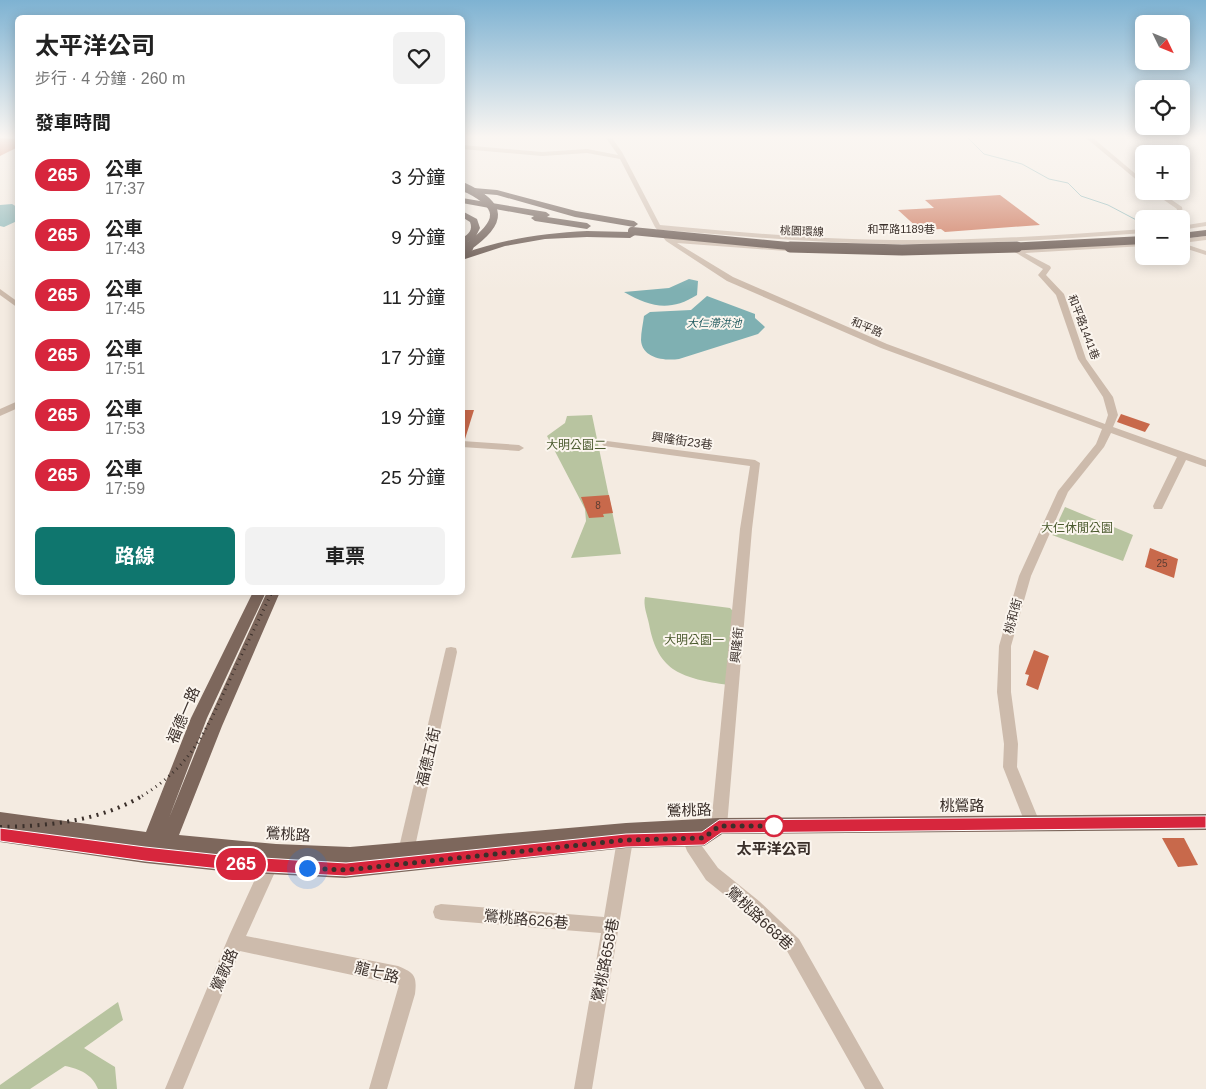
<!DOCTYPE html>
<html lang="zh-TW">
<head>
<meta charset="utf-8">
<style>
  body { margin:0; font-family:Helvetica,"Noto Sans TC",sans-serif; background:#f2f2f2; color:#222; height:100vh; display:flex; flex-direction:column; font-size:19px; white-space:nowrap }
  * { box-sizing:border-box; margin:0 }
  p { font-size:16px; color:#767676 }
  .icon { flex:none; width:28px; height:28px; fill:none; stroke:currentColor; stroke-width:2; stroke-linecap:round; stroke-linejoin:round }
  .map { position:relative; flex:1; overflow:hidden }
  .sheet { position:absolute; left:15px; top:15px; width:450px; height:580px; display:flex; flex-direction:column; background:#fff; border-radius:8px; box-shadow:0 2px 12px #0003 }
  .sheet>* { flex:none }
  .badge { padding:0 10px; border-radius:16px; font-size:18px; line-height:32px }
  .needle { width:32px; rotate:133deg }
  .controls { position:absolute; left:1135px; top:15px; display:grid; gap:10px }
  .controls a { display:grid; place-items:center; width:55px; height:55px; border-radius:8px; background:#fff; box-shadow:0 2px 12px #0003; font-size:25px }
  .you { position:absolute; width:25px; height:25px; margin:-12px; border:4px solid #fff; border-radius:50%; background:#1a73e8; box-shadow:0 0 0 8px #1a73e833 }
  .map>.badge { position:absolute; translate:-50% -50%; box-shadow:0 0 0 2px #fff }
  h2 { padding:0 20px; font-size:19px; line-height:45px }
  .round { display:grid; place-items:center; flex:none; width:52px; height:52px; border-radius:8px; background:#f2f2f2 }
  .headline { display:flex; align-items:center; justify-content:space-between; height:85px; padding:0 20px }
  h1 { font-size:24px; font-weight:700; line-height:38px }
  .cta { display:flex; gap:10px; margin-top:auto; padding:10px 20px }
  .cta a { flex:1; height:58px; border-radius:8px; background:#0f766e; color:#fff; font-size:20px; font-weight:700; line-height:58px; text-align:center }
  .cta a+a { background:#f2f2f2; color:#222 }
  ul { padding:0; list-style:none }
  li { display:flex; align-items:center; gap:15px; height:60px; padding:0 20px }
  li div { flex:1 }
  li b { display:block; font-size:19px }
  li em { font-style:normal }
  li .badge { min-width:55px; font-weight:700; text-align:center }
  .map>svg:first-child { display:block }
  .green { fill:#b8c4a0 }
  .water { fill:#7fb0b2 }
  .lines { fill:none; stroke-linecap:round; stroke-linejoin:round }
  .stream { stroke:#7fb0b2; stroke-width:1 }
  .building { fill:#c8694b }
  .minor { fill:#cdbbac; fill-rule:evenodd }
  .major { fill:#7d675c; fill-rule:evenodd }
  .highway { fill:#5c4a42; fill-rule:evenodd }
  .rail-far1 { stroke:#3b302b; stroke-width:3; stroke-dasharray:1 4.5; stroke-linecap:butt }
  .rail { stroke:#3b302b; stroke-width:4; stroke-dasharray:2 5.5; stroke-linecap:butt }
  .highway-bridge-far1 { stroke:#5c4a42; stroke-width:8 }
  .highway-bridge { stroke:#5c4a42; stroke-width:11 }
  .line { fill:#d7263d; stroke:#fff }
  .walk { stroke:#3b302b; stroke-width:5; stroke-dasharray:0 9 }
  .stop-dot { fill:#fff; stroke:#d7263d; stroke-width:2.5 }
  .labels { text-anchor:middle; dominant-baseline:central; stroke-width:4; stroke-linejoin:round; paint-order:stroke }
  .number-label { font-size:10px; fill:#5e3e33 }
  .far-street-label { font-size:11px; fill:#3b302b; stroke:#fbf5ee }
  .far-water-label { font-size:11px; font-style:italic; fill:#1f5a5e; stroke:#fbf5ee }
  .street-label { font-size:12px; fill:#3b302b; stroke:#fbf5ee }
  .park-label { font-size:12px; fill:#4a5a2e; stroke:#fbf5ee }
  .near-street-label { font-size:15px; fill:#3b302b; stroke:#fbf5ee }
  .near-stop-label { font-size:15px; font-weight:bold; fill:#3b302b; stroke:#fbf5ee }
</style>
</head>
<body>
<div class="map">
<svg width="1206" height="1089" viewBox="0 0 1206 1089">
  <rect width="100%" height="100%" fill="#f4ebe1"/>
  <!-- green -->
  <g class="green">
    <path d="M592 415 621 554 571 558 586 521 585 509 547 436 565 423 567 416Z"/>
    <path d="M1065 507 1133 535 1123 561 1052 535Z"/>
    <path d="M645 597 730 608 735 613 728 685C683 678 658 673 649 624 647 615 643 605 645 597Z"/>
    <path d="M118 1002 123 1020 84 1048 115 1067 117 1089H98C92 1074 80 1069 65 1066L30 1089H0V1085Z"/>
  </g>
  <!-- water -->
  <g class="water">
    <path d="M12 204 17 207V221L4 227 0 226V205Z"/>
    <path d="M689 279 698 281 697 295C670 312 650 307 624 292L669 288Z"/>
    <path d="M707 296 755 314V318L765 327 758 334 679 359C666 361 642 359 641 340 641 332 643 324 644 316L650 312 691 310Z"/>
  </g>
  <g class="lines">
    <!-- stream -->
    <path class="stream" d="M968 138 984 154 1022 164 1049 179 1068 183 1081 196 1108 205 1144 224"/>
  </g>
  <!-- building -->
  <g class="building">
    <path d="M0 138 18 139V147L0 156Z"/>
    <path d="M1000 195 1040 225 945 232 941 229 920 230 898 210 934 208 925 200Z"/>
    <path d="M462 410H474L465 439H462Z"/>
    <path d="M1121 414 1150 424 1145 432 1117 422Z"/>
    <path d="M609 495 613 513 603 514 604 517 589 518 581 497Z"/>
    <path d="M1150 548 1178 559 1174 578 1145 567Z"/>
    <path d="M1034 650 1049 656 1038 690 1026 685 1029 675 1025 674Z"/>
    <path d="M1162 838H1184L1198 865 1178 867Z"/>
  </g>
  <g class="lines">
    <!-- minor -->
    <g class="minor">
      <path d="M606 138H612L622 152 660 225C737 232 814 239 891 240 975 241 1060 235 1144 229V233C1059 239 975 245 890 244 815 243 739 236 663 230L670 238 788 248V250L786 251 677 243 733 277 887 344 1105 424 1108 415 1103 397 1078 359 1056 295 1038 275 1043 269 1013 251 1017 249 1144 242V246L1025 253 1050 266 1051 268 1046 275 1064 294 1086 359 1113 397 1118 415 1113 427 1206 460V467L1186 460 1162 509H1154L1153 506 1177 457 1111 433 1104 447 1068 492 1031 576 1011 646V692L1018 744 1017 767 1040 823 1037 828 1032 830 1027 828 1003 767 1004 744 997 692 999 646 1019 576 1058 491 1096 444 1102 429 881 348 727 281 666 241 655 227 620 159 587 153 542 156 462 149V145L542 152 587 149 618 155Z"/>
      <path d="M1086 138H1093L1144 181V186Z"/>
      <path d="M1151 191H1159L1182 207 1183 214 1181 219H1175L1177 209Z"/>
      <path d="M1206 222V226L1181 230V226Z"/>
      <path d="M1206 236V240L1182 243 1206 251V255L1181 247V239Z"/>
      <path d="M0 289 18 302V308L0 295Z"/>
      <path d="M18 401V408L0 416V409Z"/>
      <path d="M462 441 519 445 524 448 519 451 462 447Z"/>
      <path d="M607 441 755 460 760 463 752 529 727 826 724 831 719 833 714 831 711 826 740 529 750 466 604 446 602 444Z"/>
      <path d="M451 647 456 648 457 652 413 856 411 861 405 864 399 861 397 856 445 652 446 648Z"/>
      <path d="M688 825 693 827 699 842 718 868 759 901 799 939 884 1089H865L787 951 747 913 706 880 687 851 680 832 683 827Z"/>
      <path d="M626 827 631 829 634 834 592 1089H574L601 933 441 920 435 918 433 912 435 906 441 904 604 917 618 834 621 829Z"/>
      <path d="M272 853 278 855 280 861 246 936 398 966C415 973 417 976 415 994L387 1089H369L399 985 240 951 183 1089H165L229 936 266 855Z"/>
    </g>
    <!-- major -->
    <path class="major" d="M253 592H266L207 718 169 818 206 726 267 592H280L222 726 179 835 276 844 350 847 626 823 719 818 1206 814V830L722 834 704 846 626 848 345 878 231 872 145 863 0 842V812L146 832 191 718Z"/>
    <!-- highway -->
    <g class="highway">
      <path d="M462 187 497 190 576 211 634 221 638 224 634 227 575 217 497 195 462 192Z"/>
      <path d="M462 198 546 212 550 215 547 217 587 223 591 226 587 229 535 221 531 218 534 216 462 203Z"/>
      <path d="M462 211 477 219 480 228 475 238 462 245V238C469 234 473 230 470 222L462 217Z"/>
      <path d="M1206 230V236L1181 239V233Z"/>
      <path d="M587 231 630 232 635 235 630 238 587 237 545 239 505 246 462 260V254C503 239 544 233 587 231Z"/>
    </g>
    <!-- rail-far1 -->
    <path class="rail-far1" d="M142 796C194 764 207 728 232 675 245 647 259 620 272 592"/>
    <!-- rail -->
    <path class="rail" d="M0 827C50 826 100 821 144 795"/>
    <!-- highway-bridge-far1 -->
    <g class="highway-bridge-far1">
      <path d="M462 186C504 205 504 222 466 248"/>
      <path d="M632 231 809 248"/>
      <path d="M987 248 1144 240"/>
    </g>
    <!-- highway-bridge -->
    <g class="highway-bridge">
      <path d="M790 247 902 250 1017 247"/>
      <path d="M462 251 468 247"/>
    </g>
  </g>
  <!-- sky -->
  <linearGradient id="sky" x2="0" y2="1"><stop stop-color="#7eb2d2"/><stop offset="0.47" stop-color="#faf6f2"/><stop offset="1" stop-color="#faf6f2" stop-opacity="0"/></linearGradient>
  <rect width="1206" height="291" fill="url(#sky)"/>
  <!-- line -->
  <path class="line" d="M1206 816V828L721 833 704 845 626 847 346 876 230 870 145 861 0 841V828L145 847 230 856 346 863 626 834 702 832 719 820Z"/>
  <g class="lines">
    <!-- walk -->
    <path class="walk" d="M307 868 346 870 626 840 704 838 719 826H777H774"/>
  </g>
  <!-- markers -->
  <circle class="stop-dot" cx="774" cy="826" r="10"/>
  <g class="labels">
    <!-- number labels -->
    <g class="number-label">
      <text x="598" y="505">8</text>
      <text x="1162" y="563">25</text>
    </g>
    <!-- far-street labels -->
    <g class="far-street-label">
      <text x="901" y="229">和平路1189巷</text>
      <text transform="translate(802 231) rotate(2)">桃園環線</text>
      <text transform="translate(867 327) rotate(23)">和平路</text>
      <text transform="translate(1084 327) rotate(69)">和平路1441巷</text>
    </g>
    <!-- far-water labels -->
    <g class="far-water-label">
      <text x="714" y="323">大仁滯洪池</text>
    </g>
    <!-- street labels -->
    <g class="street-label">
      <text transform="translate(682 441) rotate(8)">興隆街23巷</text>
      <text transform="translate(1013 616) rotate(-75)">桃和街</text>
      <text transform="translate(737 645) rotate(-84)">興隆街</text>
    </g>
    <!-- park labels -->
    <g class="park-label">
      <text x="576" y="445">大明公園二</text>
      <text x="1077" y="528">大仁休閒公園</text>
      <text x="694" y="640">大明公園一</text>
    </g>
    <!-- near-street labels -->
    <g class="near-street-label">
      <text transform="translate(183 715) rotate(-67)">福德一路</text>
      <text transform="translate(428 757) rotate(-77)">福德五街</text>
      <text x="962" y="805">桃鶯路</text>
      <text transform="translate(689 810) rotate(-2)">鶯桃路</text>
      <text transform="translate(288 834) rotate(3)">鶯桃路</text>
      <text transform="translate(760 918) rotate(43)">鶯桃路668巷</text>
      <text transform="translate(526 919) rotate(5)">鶯桃路626巷</text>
      <text transform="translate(605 960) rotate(-79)">鶯桃路658巷</text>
      <text transform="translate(224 970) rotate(-67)">鶯歌路</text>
      <text transform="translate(377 972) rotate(14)">龍七路</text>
    </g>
    <!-- near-stop labels -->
    <g class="near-stop-label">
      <text x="774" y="848">太平洋公司</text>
    </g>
  </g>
</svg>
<div class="controls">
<a><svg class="needle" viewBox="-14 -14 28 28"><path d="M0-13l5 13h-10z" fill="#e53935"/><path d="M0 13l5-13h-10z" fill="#767676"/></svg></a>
<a><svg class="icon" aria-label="locate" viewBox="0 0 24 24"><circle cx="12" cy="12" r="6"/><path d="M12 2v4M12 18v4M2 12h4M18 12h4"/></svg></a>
<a>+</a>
<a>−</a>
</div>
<div class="you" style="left:307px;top:868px"></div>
<b class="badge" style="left:241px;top:864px;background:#d7263d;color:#fff">265</b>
<section class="sheet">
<div class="headline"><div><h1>太平洋公司</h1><p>步行 · 4 分鐘 · 260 m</p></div><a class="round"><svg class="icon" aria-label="heart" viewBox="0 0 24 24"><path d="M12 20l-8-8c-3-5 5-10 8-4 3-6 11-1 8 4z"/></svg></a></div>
<h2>發車時間</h2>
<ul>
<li><span class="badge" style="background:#d7263d;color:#fff">265</span><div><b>公車</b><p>17:37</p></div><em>3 分鐘</em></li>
<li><span class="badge" style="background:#d7263d;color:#fff">265</span><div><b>公車</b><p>17:43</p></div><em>9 分鐘</em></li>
<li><span class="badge" style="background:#d7263d;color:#fff">265</span><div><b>公車</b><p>17:45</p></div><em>11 分鐘</em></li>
<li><span class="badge" style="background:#d7263d;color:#fff">265</span><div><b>公車</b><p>17:51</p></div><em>17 分鐘</em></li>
<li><span class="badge" style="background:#d7263d;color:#fff">265</span><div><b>公車</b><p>17:53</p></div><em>19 分鐘</em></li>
<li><span class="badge" style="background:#d7263d;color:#fff">265</span><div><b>公車</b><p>17:59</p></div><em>25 分鐘</em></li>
</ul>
<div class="cta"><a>路線</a><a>車票</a></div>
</section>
</div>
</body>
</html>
